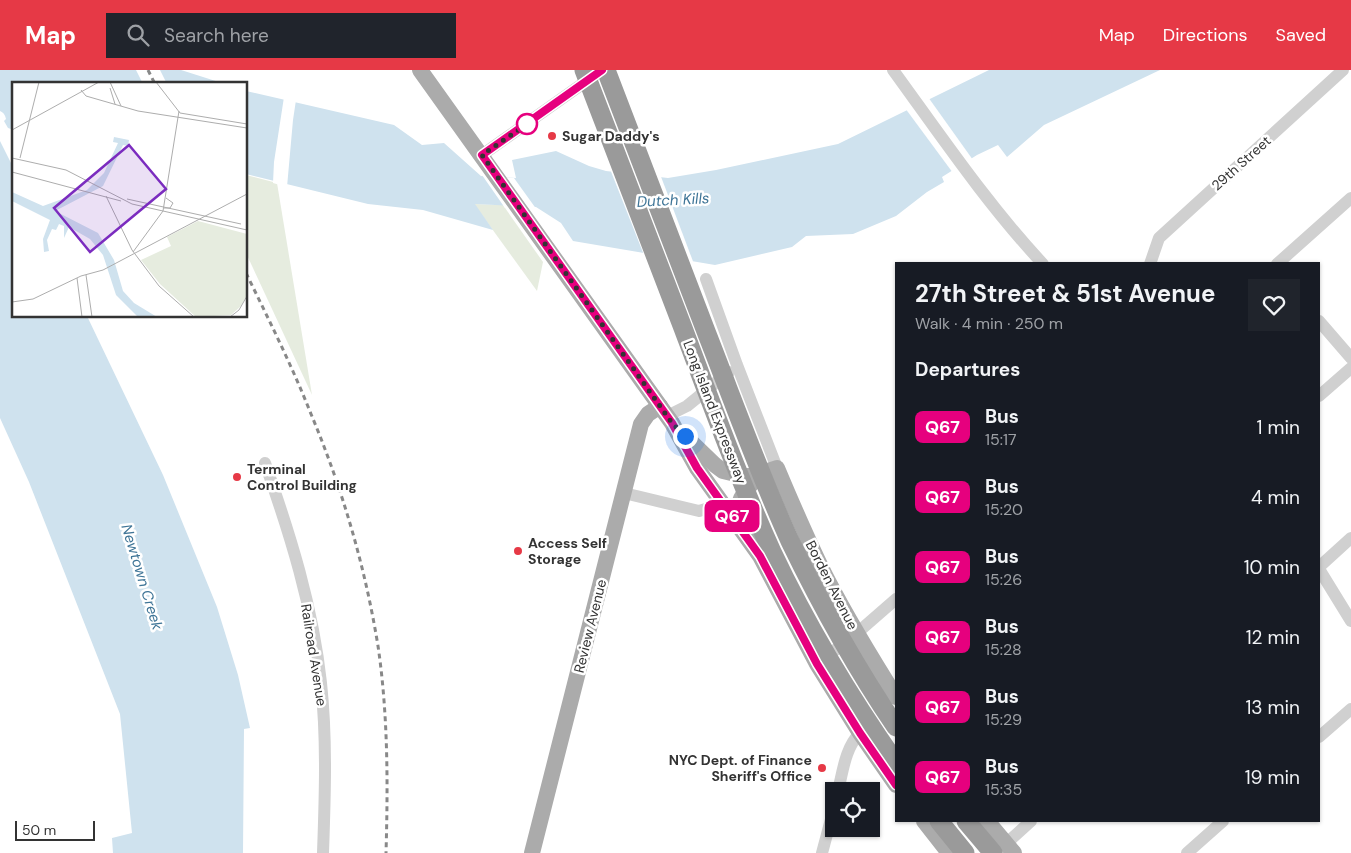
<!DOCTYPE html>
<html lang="en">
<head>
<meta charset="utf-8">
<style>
  body { margin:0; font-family:"DM Sans",sans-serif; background:#20242c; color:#f1f3f6; height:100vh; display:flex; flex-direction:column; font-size:19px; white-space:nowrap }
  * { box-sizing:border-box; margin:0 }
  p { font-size:16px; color:#9ea1a6 }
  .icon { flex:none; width:28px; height:28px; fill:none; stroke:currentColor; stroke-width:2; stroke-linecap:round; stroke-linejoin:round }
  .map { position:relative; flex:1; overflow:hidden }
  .panel { position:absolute; left:895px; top:192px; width:425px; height:560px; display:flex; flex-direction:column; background:#171b24; border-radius:0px; box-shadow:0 1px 4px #0004 }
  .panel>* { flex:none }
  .badge { padding:0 10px; border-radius:8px; font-size:18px; line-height:32px }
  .controls { position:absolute; left:825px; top:712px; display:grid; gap:10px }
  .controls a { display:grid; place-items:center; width:55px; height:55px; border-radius:0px; background:#171b24; box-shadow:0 1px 4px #0004; font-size:25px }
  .scale { position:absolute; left:15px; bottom:12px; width:80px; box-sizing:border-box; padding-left:5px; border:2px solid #333; border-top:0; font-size:14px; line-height:18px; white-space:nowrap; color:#333; -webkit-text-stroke:4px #fff; paint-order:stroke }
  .you { position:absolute; width:25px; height:25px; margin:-12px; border:4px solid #fff; border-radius:50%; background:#1a73e8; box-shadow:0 0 0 8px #1a73e833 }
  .map>.badge { position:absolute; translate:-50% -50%; box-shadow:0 0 0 2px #fff }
  h2 { padding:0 20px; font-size:19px; line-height:45px }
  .round { display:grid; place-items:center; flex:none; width:52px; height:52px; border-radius:0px; background:#20242c }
  .headline { display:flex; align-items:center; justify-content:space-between; height:85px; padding:0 20px }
  h1 { font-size:24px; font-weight:700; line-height:38px }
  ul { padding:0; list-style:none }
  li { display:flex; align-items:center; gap:15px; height:70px; padding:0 20px }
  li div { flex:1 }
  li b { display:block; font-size:19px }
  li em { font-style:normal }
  li .badge { min-width:55px; font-weight:700; text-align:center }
  header { display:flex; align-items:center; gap:30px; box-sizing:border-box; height:70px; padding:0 25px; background:#e63946; color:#fff }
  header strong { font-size:24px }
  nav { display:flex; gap:28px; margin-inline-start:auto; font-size:18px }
  .search { width:350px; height:45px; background:#20242c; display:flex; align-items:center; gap:12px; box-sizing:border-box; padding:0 18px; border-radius:0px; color:#9ea1a6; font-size:19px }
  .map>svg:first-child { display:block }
  .green { fill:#e6ecdf }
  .water { fill:#cfe2ee }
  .pier { fill:#fff }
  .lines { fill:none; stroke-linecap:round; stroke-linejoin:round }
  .minor { stroke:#d0d0d0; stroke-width:12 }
  .major { stroke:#ababab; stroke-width:16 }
  .highway { stroke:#9a9a9a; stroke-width:19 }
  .rail { stroke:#888; stroke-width:3; stroke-dasharray:5 4; stroke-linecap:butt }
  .highway-bridge { stroke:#9a9a9a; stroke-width:19 }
  .line-casing { stroke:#fff; stroke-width:11 }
  .line { stroke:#e6007e; stroke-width:8 }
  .walk { stroke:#333; stroke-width:5; stroke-dasharray:0 9 }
  .stop-dot { fill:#fff; stroke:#e6007e; stroke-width:2.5 }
  .poi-dot { fill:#e63946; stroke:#fff; stroke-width:2 }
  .labels { text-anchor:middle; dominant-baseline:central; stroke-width:5; stroke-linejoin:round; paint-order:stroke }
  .poi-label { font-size:14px; font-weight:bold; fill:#333; stroke:#fff; text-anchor:start }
  .street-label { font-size:14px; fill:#333; stroke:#fff }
  .water-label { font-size:15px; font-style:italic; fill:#3f7597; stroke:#fff }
  .inset-road { fill:none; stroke:#adadad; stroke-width:1 }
  .view { fill:#7b2cbf; fill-opacity:0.15; stroke:#7b2cbf; stroke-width:2.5 }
  .inset-edge { fill:none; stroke:#333; stroke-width:2.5 }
</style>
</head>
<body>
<header>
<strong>Map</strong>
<div class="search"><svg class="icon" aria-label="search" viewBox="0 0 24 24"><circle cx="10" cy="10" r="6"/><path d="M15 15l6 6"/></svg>Search here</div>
<nav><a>Map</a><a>Directions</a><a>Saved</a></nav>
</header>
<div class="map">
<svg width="1351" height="783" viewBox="0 0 1351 783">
  <rect width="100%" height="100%" fill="#fff"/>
  <!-- green -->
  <g class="green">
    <path d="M246 105 277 113 312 325 246 183Z"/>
    <path d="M474 134 503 135 543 192 537 221Z"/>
  </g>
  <!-- water -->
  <g class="water">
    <path d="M0 0H181L225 14H14V60L8 58 4 51 6 49C5 45 4 43 0 41Z"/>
    <path d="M989 0H1160L1044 55 1007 87 998 75 977 85 942 107 944 112 927 122 896 146 853 164 806 166 792 177 715 195 573 171 561 153 536 137 475 134 493 160 423 140 368 134 246 104V21L394 55 422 75 444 73 481 106 516 108 512 90 556 81 589 96 606 101 668 108 716 100 838 74Z"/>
    <path d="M0 71 14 99V246H87L163 405 217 537 238 605 250 658 244 659 243 783H113L112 768 132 763 120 644 29 412 0 348Z"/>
  </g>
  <!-- pier -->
  <g class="pier">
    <path d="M136 0H160L167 14H143Z"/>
    <path d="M284 27 296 30 293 50 287 117 273 113 274 92Z"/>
    <path d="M928 27 973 90 953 103 905 38Z"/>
    <path d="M610 99 660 104 694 194 644 185Z"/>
    <path d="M482 105 514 108 537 140 535 139 505 138Z"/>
  </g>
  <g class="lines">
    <!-- minor -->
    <g class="minor">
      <path d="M893 0C941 66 987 134 1043 194"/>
      <path d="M482 85 602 0"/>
      <path d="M1150 194 1159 168 1343 0"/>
      <path d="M1277 194 1351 128"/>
      <path d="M706 209 737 295 777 398"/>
      <path d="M1319 251 1351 288"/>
      <path d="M1319 326 1351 298"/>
      <path d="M667 346 687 336 729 302"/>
      <path d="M265 393C290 464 313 537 321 613 327 669 325 726 323 783"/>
      <path d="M624 423 699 441 709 438 720 429"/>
      <path d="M1319 497 1351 468"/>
      <path d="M1319 499 1351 551"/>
      <path d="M821 591 857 563 896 529"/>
      <path d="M1319 667 1351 639"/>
      <path d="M838 721C843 701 845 678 860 663"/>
      <path d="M999 780 1031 751"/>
      <path d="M822 783 834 738"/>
      <path d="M1187 783 1223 751"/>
    </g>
    <!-- major -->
    <g class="major">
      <path d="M420 0 672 353 697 398 760 486 817 594 860 663 896 715"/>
      <path d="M686 367 715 395 723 401 744 406H753L777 398C793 436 809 474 828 511 849 551 872 589 896 627"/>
      <path d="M746 457C738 432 735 433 753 412"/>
      <path d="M924 751 949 783"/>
      <path d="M987 751 1014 783"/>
      <path d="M532 783 641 354 648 344 660 336"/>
    </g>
    <!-- highway -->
    <g class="highway">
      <path d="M939 751 965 783"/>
      <path d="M966 751 993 783"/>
    </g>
    <!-- rail -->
    <g class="rail">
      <path d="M148 0 155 14"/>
      <path d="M246 203C269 250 292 296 311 344 342 418 365 496 378 576 388 644 388 714 386 783"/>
    </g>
    <!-- highway-bridge -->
    <g class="highway-bridge">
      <path d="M584 0C617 86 650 172 683 258 711 333 739 409 772 482 807 556 849 626 896 693"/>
      <path d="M606 0C640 88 673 176 707 264 734 333 759 403 790 471 821 535 856 598 896 657"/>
    </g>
  </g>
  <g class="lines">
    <defs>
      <path id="line" d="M602 0 482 85 672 353 697 398 760 486 817 594 860 663 896 715"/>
    </defs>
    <!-- line casing -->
    <use href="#line" class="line-casing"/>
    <!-- line -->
    <use href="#line" class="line"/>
    <!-- walk -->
    <path class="walk" d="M527 54 530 52 482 85 672 353 685 366"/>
  </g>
  <!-- markers -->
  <circle class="stop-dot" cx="527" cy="54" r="10"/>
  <g class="poi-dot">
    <circle cx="552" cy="66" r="5"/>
    <circle cx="237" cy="407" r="5"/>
    <circle cx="518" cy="481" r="5"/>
    <circle cx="822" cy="698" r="5"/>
  </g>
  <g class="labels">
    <!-- poi labels -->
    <g class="poi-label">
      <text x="562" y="66">Sugar Daddy's</text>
      <text x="247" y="399">Terminal<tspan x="247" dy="16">Control Building</tspan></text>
      <text x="528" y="473">Access Self<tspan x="528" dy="16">Storage</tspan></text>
      <text x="812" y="690" text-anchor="end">NYC Dept. of Finance<tspan x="812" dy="16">Sheriff's Office</tspan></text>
    </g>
    <!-- street labels -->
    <g class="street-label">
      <text transform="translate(1241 93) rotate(-42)">29th Street</text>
      <text transform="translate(715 342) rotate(69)">Long Island Expressway</text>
      <text transform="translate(832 515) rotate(63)">Borden Avenue</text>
      <text transform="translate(590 556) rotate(-76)">Review Avenue</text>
      <text transform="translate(314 585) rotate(81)">Railroad Avenue</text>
    </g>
    <!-- water labels -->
    <g class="water-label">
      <text transform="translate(673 130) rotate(-3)">Dutch Kills</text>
      <text transform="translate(142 507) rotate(73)">Newtown Creek</text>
    </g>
  </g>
  <!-- overview -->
  <g transform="translate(12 12)">
    <rect width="235" height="235" fill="#fff"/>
    <path d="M186 139 235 152V213L229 224 219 233 184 235 148 202 129 178 159 164 155 155Z" fill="#e6ecdf"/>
    <path d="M102 55 117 58 116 64 111 63 91 104 43 129 86 151 102 178 111 209 122 221 145 235H126L104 213 91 173 78 157 57 145 52 156V144L47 142 44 148 40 147 35 158 37 169 32 170 31 157 38 138 0 119V110L31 124 75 108 92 91 106 61 101 60Z" fill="#cfe2ee"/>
    <path class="inset-road" d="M98 0 109 24M144 0 168 31M98 6 103 22M69 8 74 14 126 29 235 46M168 31 235 42M0 48 87 0M0 76 54 88 120 122 235 148M8 76 27 0M0 90 109 119M94 114 120 168 147 204 182 235M115 117 229 142M152 126H158L161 121 154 116M121 170 151 129 167 29M74 193 80 235M65 196 70 235M0 220 21 217 69 194 91 188 235 112M218 235 227 228 235 214"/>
    <path class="view" d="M117 63 154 107 78 170 42 126Z"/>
    <rect width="235" height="235" class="inset-edge"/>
  </g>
</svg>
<div class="controls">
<a><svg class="icon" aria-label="locate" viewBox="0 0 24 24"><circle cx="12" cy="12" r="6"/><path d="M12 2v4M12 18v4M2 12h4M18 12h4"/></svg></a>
</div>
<div class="scale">50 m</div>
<div class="you" style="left:685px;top:366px"></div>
<b class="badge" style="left:732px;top:446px;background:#e6007e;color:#fff">Q67</b>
<section class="panel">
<div class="headline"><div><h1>27th Street &amp; 51st Avenue</h1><p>Walk · 4 min · 250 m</p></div><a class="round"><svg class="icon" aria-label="heart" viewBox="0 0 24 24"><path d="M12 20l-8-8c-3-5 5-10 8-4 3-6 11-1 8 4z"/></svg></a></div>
<h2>Departures</h2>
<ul>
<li><span class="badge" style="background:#e6007e;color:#fff">Q67</span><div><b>Bus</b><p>15:17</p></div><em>1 min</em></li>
<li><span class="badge" style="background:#e6007e;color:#fff">Q67</span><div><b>Bus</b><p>15:20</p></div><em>4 min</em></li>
<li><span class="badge" style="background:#e6007e;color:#fff">Q67</span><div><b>Bus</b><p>15:26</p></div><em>10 min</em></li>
<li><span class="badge" style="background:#e6007e;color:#fff">Q67</span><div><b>Bus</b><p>15:28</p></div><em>12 min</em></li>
<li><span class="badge" style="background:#e6007e;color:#fff">Q67</span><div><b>Bus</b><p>15:29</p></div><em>13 min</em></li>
<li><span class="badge" style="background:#e6007e;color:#fff">Q67</span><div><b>Bus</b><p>15:35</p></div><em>19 min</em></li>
</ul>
</section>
</div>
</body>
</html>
